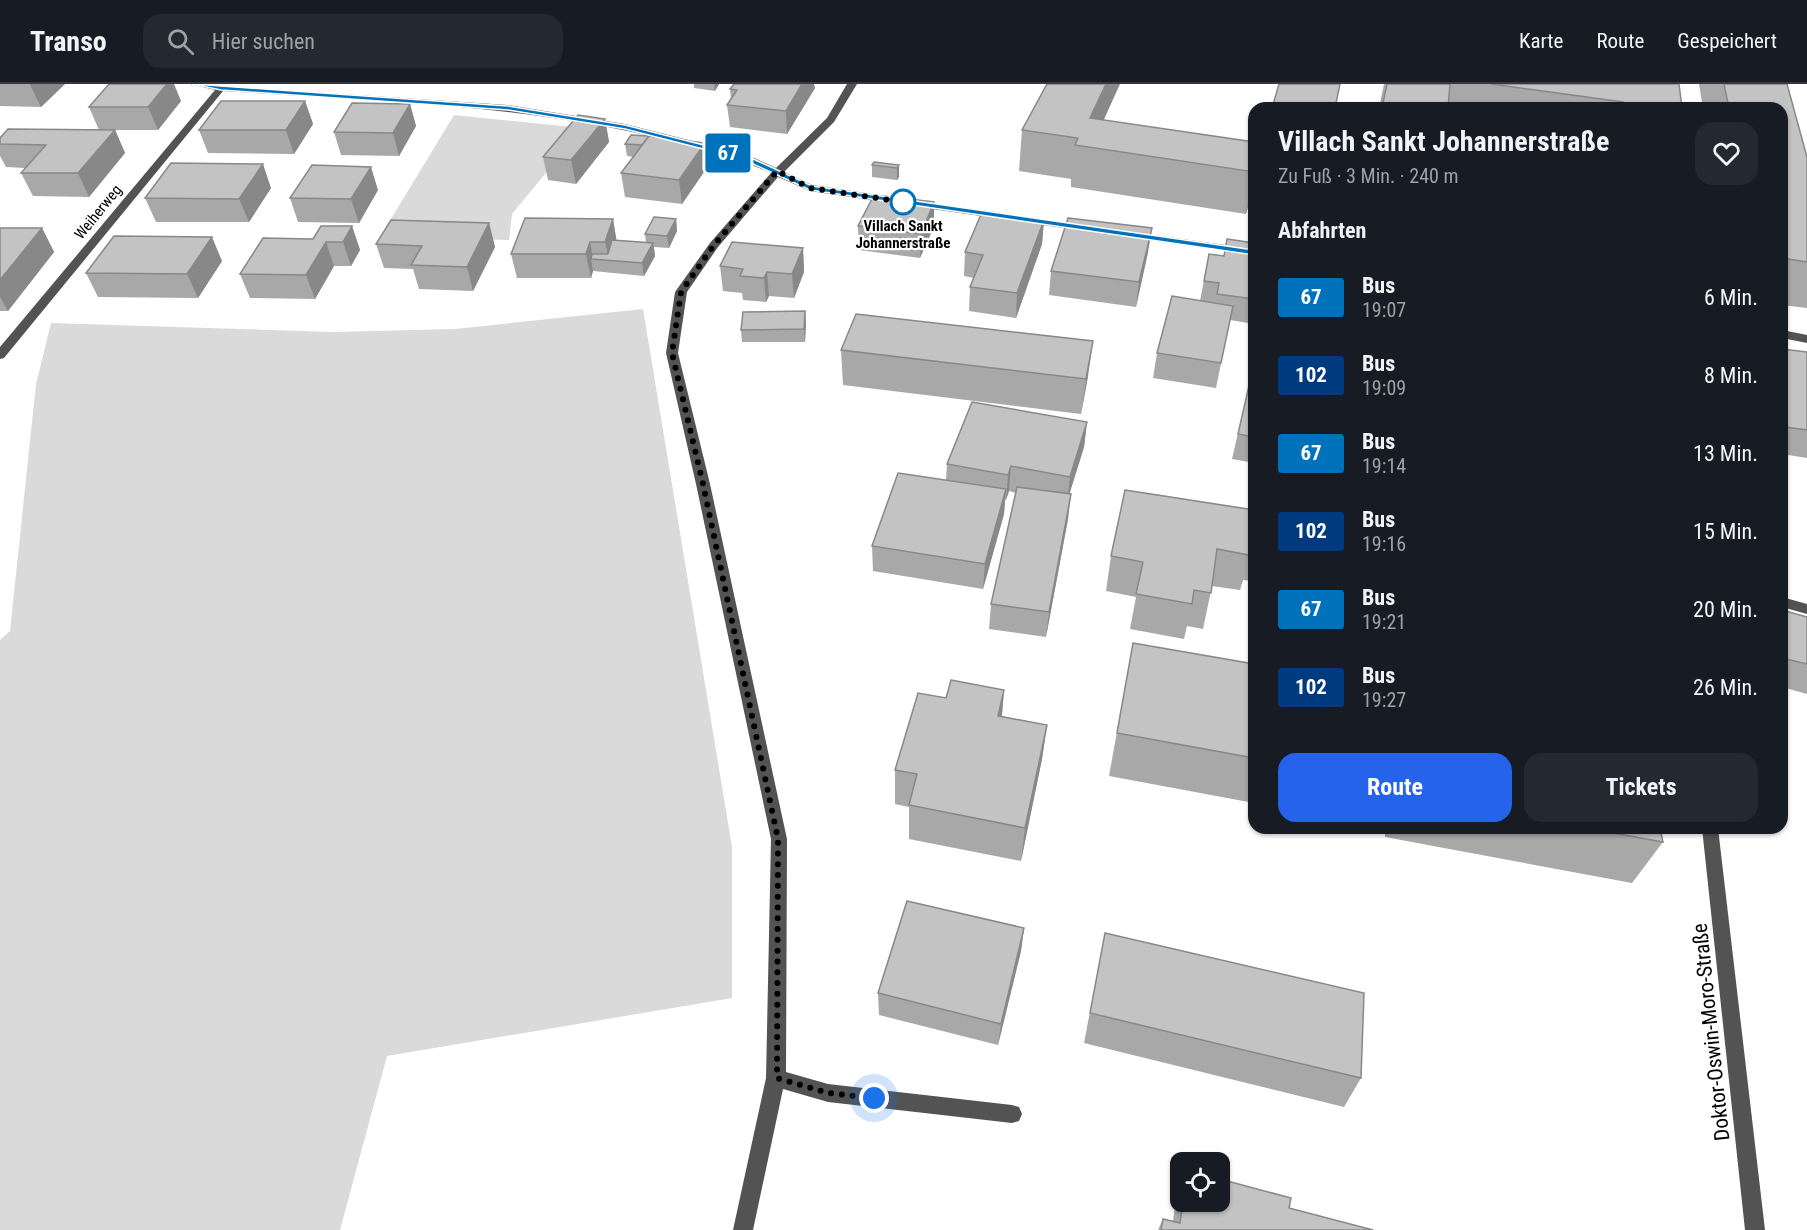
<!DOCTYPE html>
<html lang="de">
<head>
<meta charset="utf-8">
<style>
  body { margin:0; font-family:"Roboto Condensed",sans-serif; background:#242831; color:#f1f3f6; height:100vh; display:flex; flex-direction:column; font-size:22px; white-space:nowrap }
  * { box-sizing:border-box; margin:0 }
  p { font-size:20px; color:#9ea1a6 }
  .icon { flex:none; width:33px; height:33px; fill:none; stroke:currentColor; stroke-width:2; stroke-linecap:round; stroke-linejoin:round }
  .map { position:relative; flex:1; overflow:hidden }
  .panel { position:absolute; left:1248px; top:18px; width:540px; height:732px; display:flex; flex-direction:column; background:#171b24; border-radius:18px; box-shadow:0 2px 4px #0004 }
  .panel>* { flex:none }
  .badge { padding:0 12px; border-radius:4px; font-size:21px; line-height:39px }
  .fabs { position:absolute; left:1170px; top:1068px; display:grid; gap:12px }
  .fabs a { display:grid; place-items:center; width:60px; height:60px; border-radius:12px; background:#171b24; box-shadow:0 2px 4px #0004; font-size:30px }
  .you { position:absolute; width:30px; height:30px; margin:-15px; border:4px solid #fff; border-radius:50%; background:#1a73e8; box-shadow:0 0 0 9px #1a73e833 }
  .map>.badge { position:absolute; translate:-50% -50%; box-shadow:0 0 0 3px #fff }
  h2 { padding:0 30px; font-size:22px; line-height:54px }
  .round { display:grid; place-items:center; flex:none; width:63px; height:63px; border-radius:18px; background:#242831 }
  .headline { display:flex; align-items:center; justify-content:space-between; height:102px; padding:0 30px }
  h1 { font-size:28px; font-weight:700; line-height:45px }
  .cta { display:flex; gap:12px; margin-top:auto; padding:12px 30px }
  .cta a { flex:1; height:69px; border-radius:18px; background:#2563eb; color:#fff; font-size:24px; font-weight:700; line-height:69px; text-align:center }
  .cta a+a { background:#242831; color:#f1f3f6 }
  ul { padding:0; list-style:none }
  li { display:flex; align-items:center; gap:18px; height:78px; padding:0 30px }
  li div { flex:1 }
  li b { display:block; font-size:22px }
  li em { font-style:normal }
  li .badge { min-width:66px; font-weight:700; text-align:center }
  header { display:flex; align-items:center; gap:36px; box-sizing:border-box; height:84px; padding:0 30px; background:#171b24; border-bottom:2px solid #363941 }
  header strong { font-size:28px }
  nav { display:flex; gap:33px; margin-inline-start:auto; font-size:21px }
  .search { width:420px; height:54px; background:#242831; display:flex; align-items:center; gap:15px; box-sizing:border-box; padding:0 21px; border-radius:18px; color:#9ea1a6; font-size:22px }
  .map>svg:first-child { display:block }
  .green { fill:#dadada }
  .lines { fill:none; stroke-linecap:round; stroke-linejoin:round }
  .minor { fill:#535353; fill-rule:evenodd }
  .wall { fill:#a8a8a8 }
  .shaded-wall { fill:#888 }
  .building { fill:#c3c3c3; stroke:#888; stroke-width:1.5 }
  .line { fill:#0072bc; stroke:#fff; stroke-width:1.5 }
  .walk { stroke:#000; stroke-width:6; stroke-dasharray:0 10.8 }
  .stop-dot { fill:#fff; stroke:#0072bc; stroke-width:3 }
  .labels { text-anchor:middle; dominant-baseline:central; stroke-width:4.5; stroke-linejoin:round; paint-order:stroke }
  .far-street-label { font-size:15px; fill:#000; stroke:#fff }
  .far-stop-label { font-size:15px; font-weight:bold; fill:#000; stroke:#fff }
  .near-street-label { font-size:21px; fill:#000; stroke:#fff }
</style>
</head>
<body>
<header>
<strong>Transo</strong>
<div class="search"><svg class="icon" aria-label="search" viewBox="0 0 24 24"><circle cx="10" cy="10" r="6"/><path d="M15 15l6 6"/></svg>Hier suchen</div>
<nav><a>Karte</a><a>Route</a><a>Gespeichert</a></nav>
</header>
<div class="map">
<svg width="1807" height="1146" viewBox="0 0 1807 1146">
  <rect width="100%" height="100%" fill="#fff"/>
  <!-- green -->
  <g class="green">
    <path d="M454 31 583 44 512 130 509 156 380 153Z"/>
    <path d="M643 225 732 763V914L387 972 340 1146H0V556L10 547 36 300 51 239 332 248 455 245Z"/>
  </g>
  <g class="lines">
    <!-- minor -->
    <g class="minor">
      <path d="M190 0 508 21 625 40 748 71 776 84 827 34 847 0H857L834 38 784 88 812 101 892 113 897 116 892 119 810 107 778 93 718 163 687 208 678 269 710 400 787 755 786 988 828 1000 1012 1021 1019 1023 1022 1030 1019 1037 1012 1039 828 1018 783 1005 753 1146H733L766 994 771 755 696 400 666 269 675 208 710 159 771 89C737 74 703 66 667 56 522 20 372 17 223 7L4 274 0 275V263L215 6Z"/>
      <path d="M915 117 1002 129 1007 132 1002 135 911 122V118Z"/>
      <path d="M1025 133 1085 141 1090 144 1085 147 1021 138 1020 136Z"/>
      <path d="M1132 148 1254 165V171L1128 153 1127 151Z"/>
      <path d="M1782 246 1807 251V259L1782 254Z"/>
      <path d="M1782 513 1807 520V530L1782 523Z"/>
      <path d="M1702 744H1718L1765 1146H1745Z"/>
    </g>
  </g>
  <!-- wall -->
  <g class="wall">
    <path d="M0 0H65L41 23 0 22Z"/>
    <path d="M694 0H719L715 7 694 4Z"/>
    <path d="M1384 0H1679L1623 24H1379Z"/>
    <path d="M1699 0H1787L1807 73V224L1782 221V24H1703Z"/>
    <path d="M815 4 787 50 730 43 727 21 731 15 730 5Z"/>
    <path d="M181 17 158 46H99L89 23Z"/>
    <path d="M305 17 313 40 294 70 208 69 199 46Z"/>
    <path d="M410 20 416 42 399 72 341 71 334 48Z"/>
    <path d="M605 35 609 58 576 100 548 96 543 73Z"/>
    <path d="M1104 36 1254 58V110H1252L1246 130 1071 103V95L1019 87 1022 46Z"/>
    <path d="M115 46 125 69 89 113 33 112 21 89 25 84 6 83 0 72V54Z"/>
    <path d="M631 51 708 82 682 120 625 113 621 89 634 73 627 72 625 60Z"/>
    <path d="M872 81H899V93L897 96 872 93Z"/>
    <path d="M271 104 249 138H156L145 114Z"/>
    <path d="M378 106 359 139 298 138 290 114Z"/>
    <path d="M613 135 616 156 646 159 645 150 676 135 677 147 669 164 654 163 655 172 644 192 593 187 591 194H517L511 170Z"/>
    <path d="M1044 136 1042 160 1016 234 969 227 970 203 974 194 964 192 965 168Z"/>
    <path d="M489 139 495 163 473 207 419 205 413 185 384 184 376 160Z"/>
    <path d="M352 142 360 166 351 182H334L315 215 250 214 240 190 313 155Z"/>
    <path d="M858 142H934L920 174 859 166Z"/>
    <path d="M0 144H42L54 168 8 227H0Z"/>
    <path d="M1254 159V240L1230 236 1216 304 1153 294 1157 269 1200 217 1209 170 1224 172Z"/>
    <path d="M803 164 804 188 794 214 769 212 766 218 743 216 742 209 723 207 720 182Z"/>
    <path d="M1148 168 1136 223 1049 211 1051 187Z"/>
    <path d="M222 177 198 214 98 213 86 189Z"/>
    <path d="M805 227 806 239 805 258H742L741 246Z"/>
    <path d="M1782 265 1807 268V374L1782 370Z"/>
    <path d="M841 266 1088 292 1081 330 843 301Z"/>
    <path d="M1250 297 1254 298V379L1232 375Z"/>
    <path d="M1087 338 1084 363 1069 410 1068 435 1046 553 989 545 991 520 1016 409 1009 407 1006 416H1005L1004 430 983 505 873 487 872 462 946 396 947 380Z"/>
    <path d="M1254 426V497L1243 496 1240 506 1212 502 1203 545 1187 542 1184 555 1130 545 1136 513 1106 507 1111 472Z"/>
    <path d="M1782 526 1807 533V610L1782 603Z"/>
    <path d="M1133 559 1254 580V719L1109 692Z"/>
    <path d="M1004 606 1002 632 1047 641 1042 675 1021 777 909 755V723L895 720V686L946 614Z"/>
    <path d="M1385 744H1660L1663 758 1632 799 1385 753Z"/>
    <path d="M1024 844 1021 867 998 961 879 931 878 909Z"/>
    <path d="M1105 849 1361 994 1344 1023 1084 959Z"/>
    <path d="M1180 1102V1118H1220L1289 1124 1373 1146H1158L1163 1135 1173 1137 1176 1114Z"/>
  </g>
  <!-- shaded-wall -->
  <g class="shaded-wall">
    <path d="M30 0H65L41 23 30 1Z"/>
    <path d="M167 0H174L181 17 158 46 148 23Z"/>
    <path d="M714 0H719L715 7Z"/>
    <path d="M802 0H814L815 4 787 50 786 27Z"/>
    <path d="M1106 0H1120L1091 64 1090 34Z"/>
    <path d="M305 17 313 40 294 70 286 46Z"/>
    <path d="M410 20 416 42 399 72 393 49Z"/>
    <path d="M605 35 609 58 576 100 571 76Z"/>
    <path d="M115 46 125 69 89 113 78 89Z"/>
    <path d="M705 59 708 82 682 120 679 96Z"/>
    <path d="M263 80 271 104 249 138 239 115Z"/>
    <path d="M899 81V93L897 96V84Z"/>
    <path d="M371 83 378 106 359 139 351 115Z"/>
    <path d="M1254 93V100L1246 130Z"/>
    <path d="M934 118V142L920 174 921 150Z"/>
    <path d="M613 135 617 159 609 176 605 158Z"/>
    <path d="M676 135 677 147 669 164 667 152Z"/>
    <path d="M1044 136 1042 160 1016 234 1017 209Z"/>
    <path d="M489 139 495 163 473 207 467 183Z"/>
    <path d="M352 142 360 166 351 182 343 158Z"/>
    <path d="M42 144 54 168 8 227 0 213V196Z"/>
    <path d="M1152 144 1148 168 1136 223 1139 198Z"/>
    <path d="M212 153 222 177 198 214 187 190Z"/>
    <path d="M326 158 334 182 315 215 306 191Z"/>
    <path d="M590 158 593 175H591L593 187 591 194 586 170Z"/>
    <path d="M653 159 655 172 644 192 642 179Z"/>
    <path d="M803 164 804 188 794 214 792 190Z"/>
    <path d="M767 188 769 212 766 218 764 194Z"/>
    <path d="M805 227 806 239 805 258 804 245Z"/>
    <path d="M1093 257 1088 292 1081 330 1086 295Z"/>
    <path d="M1087 338 1084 363 1067 418 1070 393Z"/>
    <path d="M1011 382 1009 407 1006 416 1008 391Z"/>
    <path d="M1006 405 1004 430 983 505 985 480Z"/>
    <path d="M1071 410 1068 435 1046 553 1049 528Z"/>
    <path d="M1004 606 1001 641 998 632Z"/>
    <path d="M1047 641 1042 675 1021 777 1025 744Z"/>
    <path d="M1024 844 1021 867 998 961 1001 940Z"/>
  </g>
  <!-- building -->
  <g class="building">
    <path d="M109 0H167L148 23H89Z"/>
    <path d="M734 0H802L786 27 727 21 737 6 730 5Z"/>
    <path d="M1047 0H1106L1090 34 1254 58V88L1075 61 1078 54 1022 46Z"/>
    <path d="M1279 0H1340L1335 24H1272Z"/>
    <path d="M1387 0H1450L1448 24H1382Z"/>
    <path d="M1491 0H1679L1682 24H1623V18Z"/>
    <path d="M1724 0H1787L1807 73V178L1782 174V24H1729Z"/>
    <path d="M221 17H305L286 46H199Z"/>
    <path d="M352 19 410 20 393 49 334 48Z"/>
    <path d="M578 31 605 35 571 76 543 73Z"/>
    <path d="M8 45 115 46 78 89H21L46 61 0 60V54Z"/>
    <path d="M631 51 649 52 642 61 625 60Z"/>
    <path d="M649 52 705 59 679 96 621 89Z"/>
    <path d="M874 78 899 81 897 84 872 81Z"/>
    <path d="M171 79 263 80 239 115 145 114Z"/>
    <path d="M312 81 371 83 351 115 290 114Z"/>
    <path d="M874 111 934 118 921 150 858 142Z"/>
    <path d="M982 128 1044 136 1017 209 970 203 983 171 965 168Z"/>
    <path d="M654 133 676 135 667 152 645 150Z"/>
    <path d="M525 134 613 135 605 158H590L586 170H511Z"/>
    <path d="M1068 134 1152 144 1139 198 1051 187Z"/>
    <path d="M391 136 489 139 467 183 411 181 422 162 376 160Z"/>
    <path d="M321 142H352L343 158H326L306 191 240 190 263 154 313 155Z"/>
    <path d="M0 144H42L0 196Z"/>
    <path d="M114 152 212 153 187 190 86 189Z"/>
    <path d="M1227 155 1254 159V215L1217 210 1219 199 1204 197 1209 170 1224 172Z"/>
    <path d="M612 156 653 159 642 179 591 175 592 170H608Z"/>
    <path d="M732 158 803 164 792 190 767 188 764 194 740 192 743 185 720 182Z"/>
    <path d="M1172 212 1233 222 1221 279 1157 269Z"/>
    <path d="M805 227 804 245 741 246 743 228Z"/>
    <path d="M856 230 1093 257 1086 295 841 266Z"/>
    <path d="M1782 265 1807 268V346L1786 343 1782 329Z"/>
    <path d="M1250 297 1254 298V353L1238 350Z"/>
    <path d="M972 318 1087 338 1070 393 1011 382 1008 391 947 380Z"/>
    <path d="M898 389 1006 405 985 480 872 462Z"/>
    <path d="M1017 403 1071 410 1049 528 991 520Z"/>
    <path d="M1125 406 1254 426V460H1251L1249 471 1217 465 1211 509 1194 506 1192 520 1136 510 1143 478 1111 472Z"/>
    <path d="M1782 526 1807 533V580L1782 574Z"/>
    <path d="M1133 559 1254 580V674L1117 649Z"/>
    <path d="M951 596 1004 606 998 632 1047 641 1025 744 909 721 917 690 895 686 918 609 946 614Z"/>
    <path d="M1586 744H1660L1663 758Z"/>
    <path d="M907 817 1024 844 1001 940 878 909Z"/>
    <path d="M1105 849 1364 909 1361 994 1090 929Z"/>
    <path d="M1220 1095 1291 1114 1289 1124 1373 1146H1161L1163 1135 1180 1139 1183 1118H1220Z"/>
  </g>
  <!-- line -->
  <path class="line" d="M192 0H195L221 2 508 22 625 41 747 72 812 102 1254 166 1258 168 1254 171 810 106 742 75 625 45 508 26 221 6Z"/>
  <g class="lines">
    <!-- walk -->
    <path class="walk" d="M874 1014 828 1009 777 994 778 755 703 400 672 269 681 208 714 161 777 87 810 104 903 118"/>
  </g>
  <!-- markers -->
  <circle class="stop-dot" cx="903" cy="118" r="12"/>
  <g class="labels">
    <!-- far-street labels -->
    <g class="far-street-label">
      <text transform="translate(98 128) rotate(-51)">Weiherweg</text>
    </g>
    <!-- far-stop labels -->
    <g class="far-stop-label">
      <text x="903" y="142">Villach Sankt<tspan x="903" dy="17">Johannerstraße</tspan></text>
    </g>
    <!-- near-street labels -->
    <g class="near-street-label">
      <text transform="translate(1711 948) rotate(-96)">Doktor-Oswin-Moro-Straße</text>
    </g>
  </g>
</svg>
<div class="fabs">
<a><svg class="icon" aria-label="locate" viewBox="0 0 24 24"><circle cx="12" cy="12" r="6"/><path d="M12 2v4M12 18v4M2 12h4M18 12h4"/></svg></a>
</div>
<div class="you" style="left:874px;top:1014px"></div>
<b class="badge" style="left:728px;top:69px;background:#0072bc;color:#fff">67</b>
<section class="panel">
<div class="headline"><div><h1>Villach Sankt Johannerstraße</h1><p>Zu Fuß · 3 Min. · 240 m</p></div><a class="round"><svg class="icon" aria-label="heart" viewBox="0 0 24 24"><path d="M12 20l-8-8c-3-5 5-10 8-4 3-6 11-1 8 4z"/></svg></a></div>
<h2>Abfahrten</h2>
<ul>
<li><span class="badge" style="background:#0072bc;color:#fff">67</span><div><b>Bus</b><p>19:07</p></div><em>6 Min.</em></li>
<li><span class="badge" style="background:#003b80;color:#fff">102</span><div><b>Bus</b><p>19:09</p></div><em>8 Min.</em></li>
<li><span class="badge" style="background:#0072bc;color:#fff">67</span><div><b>Bus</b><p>19:14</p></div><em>13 Min.</em></li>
<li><span class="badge" style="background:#003b80;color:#fff">102</span><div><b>Bus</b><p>19:16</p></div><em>15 Min.</em></li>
<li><span class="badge" style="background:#0072bc;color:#fff">67</span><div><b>Bus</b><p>19:21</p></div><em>20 Min.</em></li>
<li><span class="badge" style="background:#003b80;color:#fff">102</span><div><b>Bus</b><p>19:27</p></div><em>26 Min.</em></li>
</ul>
<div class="cta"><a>Route</a><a>Tickets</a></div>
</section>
</div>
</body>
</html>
